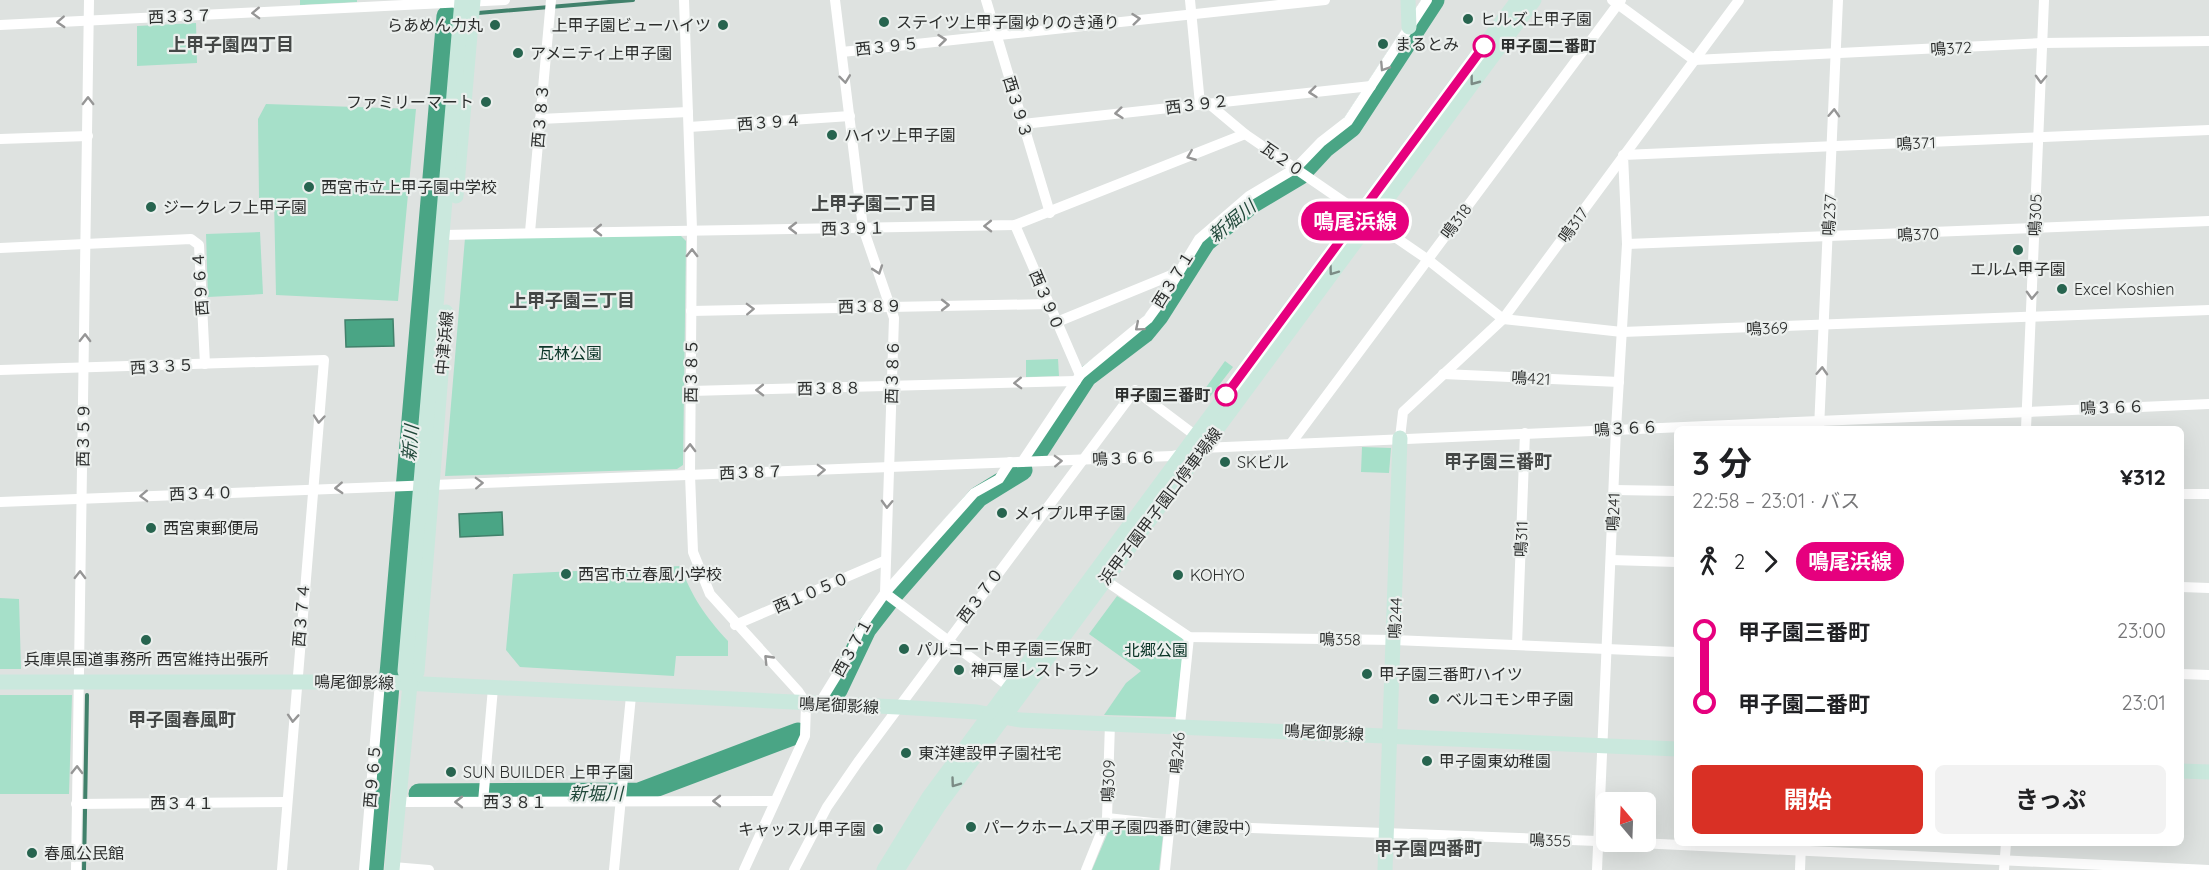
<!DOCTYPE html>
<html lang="ja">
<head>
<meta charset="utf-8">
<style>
  body { margin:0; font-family:Quicksand,"Noto Sans JP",sans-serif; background:#f2f2f2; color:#202124; height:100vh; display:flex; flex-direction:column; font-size:22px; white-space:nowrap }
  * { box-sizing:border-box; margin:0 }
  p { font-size:20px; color:#757577 }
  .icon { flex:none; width:33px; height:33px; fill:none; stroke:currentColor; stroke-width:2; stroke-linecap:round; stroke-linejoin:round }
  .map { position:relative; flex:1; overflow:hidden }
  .drawer { position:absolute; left:1674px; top:426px; width:510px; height:420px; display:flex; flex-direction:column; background:#fff; border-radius:9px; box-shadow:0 6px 24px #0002 }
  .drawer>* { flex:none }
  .badge { padding:0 12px; border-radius:20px; font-size:21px; line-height:39px }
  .needle { width:39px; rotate:341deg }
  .fabs { position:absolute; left:1596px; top:792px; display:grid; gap:12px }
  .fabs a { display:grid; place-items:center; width:60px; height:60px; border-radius:9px; background:#fff; box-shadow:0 6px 24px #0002; font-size:30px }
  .map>.badge { position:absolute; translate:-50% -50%; box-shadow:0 0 0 3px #fff }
  .legs { display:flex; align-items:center; gap:9px; height:66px; padding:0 18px; font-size:20px }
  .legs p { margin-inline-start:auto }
  .headline { display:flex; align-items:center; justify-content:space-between; height:102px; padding:0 18px }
  h1 { font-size:33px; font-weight:700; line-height:45px }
  .action { display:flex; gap:12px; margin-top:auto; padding:12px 18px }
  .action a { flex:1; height:69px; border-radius:9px; background:#d93025; color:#fff; font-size:24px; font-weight:700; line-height:69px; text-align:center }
  .action a+a { background:#f2f2f2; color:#202124 }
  ul { padding:0 18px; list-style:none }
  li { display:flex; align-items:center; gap:21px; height:72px; font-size:22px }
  li i { display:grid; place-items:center; width:9px; height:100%; margin:0 8px; background:currentColor }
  li i::after { content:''; width:15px; height:15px; margin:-8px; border:4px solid; border-radius:50%; background:#fff }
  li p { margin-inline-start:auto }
  li:first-child i { background:linear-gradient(#0000 50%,currentColor 0) }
  li:last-child i { background:linear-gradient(currentColor 50%,#0000 0) }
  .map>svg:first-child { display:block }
  .green { fill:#a6e0c9 }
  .water { fill:#4aa585; stroke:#41816b; stroke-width:1.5 }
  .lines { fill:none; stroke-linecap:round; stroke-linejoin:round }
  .stream { stroke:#41816b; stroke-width:4 }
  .river { stroke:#4aa585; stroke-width:21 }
  .street { stroke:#fff; stroke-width:10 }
  .secondary { stroke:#cae8dd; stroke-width:15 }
  .oneway { stroke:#969696 }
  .oneway2 { stroke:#7b8b85 }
  .line-1-casing { stroke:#fff; stroke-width:14 }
  .line-1 { stroke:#e6007e; stroke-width:9 }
  .poi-dot { fill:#27644f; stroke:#ebefed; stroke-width:2 }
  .stop-1-dot { fill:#fff; stroke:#e6007e; stroke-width:3 }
  .labels { text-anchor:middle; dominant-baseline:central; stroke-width:4.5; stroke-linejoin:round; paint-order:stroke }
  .street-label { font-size:16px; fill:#2c2e2d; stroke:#ebefed }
  .poi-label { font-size:16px; fill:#2c2e2d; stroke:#ebefed; text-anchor:start }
  .stop-label { font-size:16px; font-weight:bold; fill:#2c2e2d; stroke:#ebefed; text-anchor:start }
  .park-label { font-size:16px; fill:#0a3527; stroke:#ebefed }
  .neighbourhood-label { font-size:18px; font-weight:bold; fill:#454847; stroke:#ebefed }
  .water-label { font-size:18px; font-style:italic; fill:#21483a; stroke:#ebefed }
</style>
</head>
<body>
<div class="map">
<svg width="2209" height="870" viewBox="0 0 2209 870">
  <rect width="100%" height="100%" fill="#dee2e0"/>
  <!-- green -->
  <g class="green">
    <path d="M300 0H357V2L300 5Z"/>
    <path d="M196 23 197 63 137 66V26Z"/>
    <path d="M266 104 416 109 398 301 276 295 274 199 259 198 258 119Z"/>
    <path d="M260 232 263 294 208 297 206 234Z"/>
    <path d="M681 236 686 241 683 465 677 469 445 476 465 238Z"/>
    <path d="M1058 359 1059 376 1026 377V360Z"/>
    <path d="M1225 361 1233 367 1209 398 1202 393Z"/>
    <path d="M1362 447 1391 448 1389 473 1361 472Z"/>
    <path d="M680 566C693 598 704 615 728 641V656H676L674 676 520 667 506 650 513 574Z"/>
    <path d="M1117 596 1178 633 1184 641 1176 717 1104 715 1126 683 1141 671 1089 634Z"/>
    <path d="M0 598 19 599 21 669H0Z"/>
    <path d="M0 695H72L69 794H0Z"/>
    <path d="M1113 829 1159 831 1163 835 1159 870H1092L1109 830Z"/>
  </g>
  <!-- water -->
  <g class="water">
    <path d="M393 319 394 346 346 347 345 320Z"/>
    <path d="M502 512 503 535 460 537 459 514Z"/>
  </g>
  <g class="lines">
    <!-- stream -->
    <g class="stream">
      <path d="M478 13 633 0"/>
      <path d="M84 870 87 695"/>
    </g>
    <!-- river -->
    <g class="river">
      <path d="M1038 451 1086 377 1144 333 1158 316 1205 242 1252 203 1299 175 1324 148 1351 127 1434 0"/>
      <path d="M837 690 866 629 894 593 978 497 1022 470"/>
      <path d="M419 794 639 793 798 733"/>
      <path d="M373 870 447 16"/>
    </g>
    <!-- street -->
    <g class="street">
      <path d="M684 0 692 229 690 475 693 552 710 594 798 691 806 703 805 736 744 870"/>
      <path d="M835 0 863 228 894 318 885 593 1011 688"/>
      <path d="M986 0 1050 213"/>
      <path d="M1190 0 1200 104"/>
      <path d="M1612 0 1694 60 2042 43 2209 41"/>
      <path d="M0 25 505 0"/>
      <path d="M842 52 1325 0"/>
      <path d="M1208 103 1245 134 1427 259 1503 319 1622 332 2209 310"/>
      <path d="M540 119 688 112"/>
      <path d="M1023 124 1371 86"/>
      <path d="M689 127 850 116"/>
      <path d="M0 139 88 136"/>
      <path d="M1015 225 1080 375"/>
      <path d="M530 232 551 0"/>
      <path d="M443 235 1015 225 1245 134"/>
      <path d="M1627 244 2209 221"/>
      <path d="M0 248 191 239 199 245 205 364"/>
      <path d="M691 311 1049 304"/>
      <path d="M1057 322 1179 272"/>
      <path d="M0 370 324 360 282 870"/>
      <path d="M1443 374 1619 382"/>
      <path d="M691 391 1076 381"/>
      <path d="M1819 429 1838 0"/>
      <path d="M2026 429 2044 0"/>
      <path d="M1400 438 1403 412 1503 319 1739 0"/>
      <path d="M1292 442 1621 0"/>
      <path d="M1202 448 2209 404"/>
      <path d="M1022 462 1080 375 1148 319 1164 297 1199 239 1249 196 1296 168 1321 142 1348 121 1427 0"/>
      <path d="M1614 490 1677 491"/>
      <path d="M2181 494H2209"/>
      <path d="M0 502 1172 456 1185 453"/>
      <path d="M1611 560 1677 562"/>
      <path d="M1100 577 1189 637 1394 640 1677 652"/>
      <path d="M2181 587 2209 588"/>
      <path d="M735 625 886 560"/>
      <path d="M1517 645 1525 433"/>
      <path d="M2181 674 2209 675"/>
      <path d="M819 704 851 652 861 627 885 593 974 493 999 479 1010 462"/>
      <path d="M398 802 775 801"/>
      <path d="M483 802 493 688"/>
      <path d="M76 804 287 802"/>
      <path d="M1107 818 1171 825 1597 841 2209 870"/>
      <path d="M393 867 429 870"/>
      <path d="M76 870 89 0"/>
      <path d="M364 870 380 682"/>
      <path d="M614 870 631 696"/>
      <path d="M794 870 827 807 858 762 1135 390 1196 436"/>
      <path d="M1086 870 1107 818 1110 723"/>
      <path d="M1165 870 1189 637"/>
      <path d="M1597 870 1616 429 1627 244 1623 155 2209 130"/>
      <path d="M1800 870 1801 843"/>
      <path d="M2004 870 2006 843"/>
    </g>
    <!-- secondary -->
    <g class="secondary">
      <path d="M1408 0 1409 27"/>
      <path d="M456 196 473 0"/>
      <path d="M0 682H383L898 707 977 712 1020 720 1677 749"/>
      <path d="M410 684 417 672 446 312"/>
      <path d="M2181 771 2209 772"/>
      <path d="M392 870 410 684 405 671 462 0"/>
      <path d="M884 870 929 797 1518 0"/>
      <path d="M897 870 939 805 981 748 1534 0"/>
      <path d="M1385 870 1400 438"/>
    </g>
  </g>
  <!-- one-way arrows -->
  <defs><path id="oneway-chevron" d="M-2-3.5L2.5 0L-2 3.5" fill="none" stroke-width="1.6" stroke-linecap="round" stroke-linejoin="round" transform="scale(1.5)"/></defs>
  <g class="oneway">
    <use href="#oneway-chevron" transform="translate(256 13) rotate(178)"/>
    <use href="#oneway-chevron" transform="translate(1136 19) rotate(-6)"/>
    <use href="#oneway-chevron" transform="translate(61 22) rotate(177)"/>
    <use href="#oneway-chevron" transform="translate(942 40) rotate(-6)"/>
    <use href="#oneway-chevron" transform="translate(1384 67) rotate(123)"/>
    <use href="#oneway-chevron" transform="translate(845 79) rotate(83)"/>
    <use href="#oneway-chevron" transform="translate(2041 79) rotate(92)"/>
    <use href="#oneway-chevron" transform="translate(1313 92) rotate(174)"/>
    <use href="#oneway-chevron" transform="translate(88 101) rotate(-90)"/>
    <use href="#oneway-chevron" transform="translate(1119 113) rotate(174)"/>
    <use href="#oneway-chevron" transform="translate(1834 113) rotate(-87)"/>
    <use href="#oneway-chevron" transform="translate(1191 156) rotate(158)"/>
    <use href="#oneway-chevron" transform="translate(988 226) rotate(179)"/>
    <use href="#oneway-chevron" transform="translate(793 228) rotate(180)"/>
    <use href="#oneway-chevron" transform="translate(598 230) rotate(179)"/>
    <use href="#oneway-chevron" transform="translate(692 253) rotate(-89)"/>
    <use href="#oneway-chevron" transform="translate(878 270) rotate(71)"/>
    <use href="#oneway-chevron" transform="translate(2032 295) rotate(92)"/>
    <use href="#oneway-chevron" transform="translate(945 305)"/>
    <use href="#oneway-chevron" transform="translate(750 309) rotate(-2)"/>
    <use href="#oneway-chevron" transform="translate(1139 327) rotate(140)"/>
    <use href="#oneway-chevron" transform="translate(85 338) rotate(-89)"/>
    <use href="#oneway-chevron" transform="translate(1822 371) rotate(-87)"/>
    <use href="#oneway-chevron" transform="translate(1018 383) rotate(178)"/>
    <use href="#oneway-chevron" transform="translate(760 390) rotate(179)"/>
    <use href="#oneway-chevron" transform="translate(319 419) rotate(95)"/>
    <use href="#oneway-chevron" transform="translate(690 448) rotate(-89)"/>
    <use href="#oneway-chevron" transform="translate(1058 461) rotate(-2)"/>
    <use href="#oneway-chevron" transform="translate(821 470) rotate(-2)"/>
    <use href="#oneway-chevron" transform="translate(479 483) rotate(-2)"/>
    <use href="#oneway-chevron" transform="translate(339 488) rotate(177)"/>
    <use href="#oneway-chevron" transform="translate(144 496) rotate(178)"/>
    <use href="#oneway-chevron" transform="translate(887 504) rotate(92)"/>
    <use href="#oneway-chevron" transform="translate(80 575) rotate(-89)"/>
    <use href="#oneway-chevron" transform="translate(768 659) rotate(-134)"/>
    <use href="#oneway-chevron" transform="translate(293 718) rotate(94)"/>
    <use href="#oneway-chevron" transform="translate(77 770) rotate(-89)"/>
    <use href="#oneway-chevron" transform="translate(717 801) rotate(180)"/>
    <use href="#oneway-chevron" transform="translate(459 802) rotate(180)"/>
  </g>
  <g class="oneway2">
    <use href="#oneway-chevron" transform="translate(1474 81) rotate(127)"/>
    <use href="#oneway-chevron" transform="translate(1333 271) rotate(126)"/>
    <use href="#oneway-chevron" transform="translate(955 783) rotate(126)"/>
  </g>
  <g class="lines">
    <defs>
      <path id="line-1" d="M1226 395 1484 46"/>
    </defs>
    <!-- line-1 casing -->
    <use href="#line-1" class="line-1-casing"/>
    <!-- line-1 -->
    <use href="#line-1" class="line-1"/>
  </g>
  <!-- markers -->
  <g class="poi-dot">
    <circle cx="1468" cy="19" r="6"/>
    <circle cx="884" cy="22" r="6"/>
    <circle cx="495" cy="25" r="6"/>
    <circle cx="723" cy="25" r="6"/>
    <circle cx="1383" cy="44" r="6"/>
    <circle cx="518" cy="53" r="6"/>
    <circle cx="486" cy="102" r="6"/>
    <circle cx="832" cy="135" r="6"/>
    <circle cx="309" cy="187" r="6"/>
    <circle cx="151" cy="207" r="6"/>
    <circle cx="2018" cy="250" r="6"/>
    <circle cx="2062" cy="289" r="6"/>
    <circle cx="1225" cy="462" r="6"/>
    <circle cx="1002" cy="513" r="6"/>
    <circle cx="151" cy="528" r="6"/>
    <circle cx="566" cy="574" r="6"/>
    <circle cx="1178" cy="575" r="6"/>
    <circle cx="146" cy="640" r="6"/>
    <circle cx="904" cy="649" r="6"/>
    <circle cx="959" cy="670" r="6"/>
    <circle cx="1367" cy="674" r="6"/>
    <circle cx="1434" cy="699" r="6"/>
    <circle cx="906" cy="753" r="6"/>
    <circle cx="1427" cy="761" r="6"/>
    <circle cx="451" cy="772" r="6"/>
    <circle cx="971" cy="827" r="6"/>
    <circle cx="878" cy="829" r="6"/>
    <circle cx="32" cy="853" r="6"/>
  </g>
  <g class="stop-1-dot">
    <circle cx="1484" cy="46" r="10"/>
    <circle cx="1226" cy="395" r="10"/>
  </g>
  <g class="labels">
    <!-- street labels -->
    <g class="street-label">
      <text transform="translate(180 16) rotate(-2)">西３３７</text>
      <text transform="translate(887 46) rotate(-6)">西３９５</text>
      <text transform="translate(1951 48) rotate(-3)">鳴372</text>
      <text transform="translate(1197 104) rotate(-7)">西３９２</text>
      <text transform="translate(1018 107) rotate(73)">西３９３</text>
      <text transform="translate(540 116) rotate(-85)">西３８３</text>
      <text transform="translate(769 122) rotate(-4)">西３９４</text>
      <text transform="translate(1916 143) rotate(-2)">鳴371</text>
      <text transform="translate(1283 159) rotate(34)">瓦２０</text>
      <text transform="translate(1829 215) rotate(-87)">鳴237</text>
      <text transform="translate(2035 215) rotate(-88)">鳴305</text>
      <text transform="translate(1456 221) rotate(-53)">鳴318</text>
      <text transform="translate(1573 225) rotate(-54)">鳴317</text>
      <text transform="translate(853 228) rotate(-1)">西３９１</text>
      <text transform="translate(1918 234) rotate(-2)">鳴370</text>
      <text transform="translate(1173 279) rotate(-58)">西３７１</text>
      <text transform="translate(200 284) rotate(-94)">西９６４</text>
      <text transform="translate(1047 300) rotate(67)">西３９０</text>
      <text transform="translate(870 306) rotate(-1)">西３８９</text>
      <text transform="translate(1767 328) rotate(-2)">鳴369</text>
      <text transform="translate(444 343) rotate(-85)">中津浜線</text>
      <text transform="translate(162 366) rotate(-3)">西３３５</text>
      <text transform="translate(691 371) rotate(-89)">西３８５</text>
      <text transform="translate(892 372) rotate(-88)">西３８６</text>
      <text transform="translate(1531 378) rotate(3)">鳴421</text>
      <text transform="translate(829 388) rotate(-1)">西３８８</text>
      <text transform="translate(2112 407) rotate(-2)">鳴３６６</text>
      <text transform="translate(1626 428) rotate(-3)">鳴３６６</text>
      <text transform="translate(83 435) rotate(-89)">西３５９</text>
      <text transform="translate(1124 458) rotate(-2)">鳴３６６</text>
      <text transform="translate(751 472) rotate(-2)">西３８７</text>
      <text transform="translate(201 493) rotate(-2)">西３４０</text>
      <text transform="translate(1160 506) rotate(-53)">浜甲子園甲子園口停車場線</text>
      <text transform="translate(1613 512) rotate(-88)">鳴241</text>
      <text transform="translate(1521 539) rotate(-88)">鳴311</text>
      <text transform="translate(811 592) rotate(-23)">西１０５０</text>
      <text transform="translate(980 595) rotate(-53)">西３７０</text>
      <text transform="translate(301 615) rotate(-85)">西３７４</text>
      <text transform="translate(1395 618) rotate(-88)">鳴244</text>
      <text transform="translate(1340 639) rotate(1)">鳴358</text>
      <text transform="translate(852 647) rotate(-61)">西３７１</text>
      <text transform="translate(354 682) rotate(1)">鳴尾御影線</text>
      <text transform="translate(839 705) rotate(3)">鳴尾御影線</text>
      <text transform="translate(1324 732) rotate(3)">鳴尾御影線</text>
      <text transform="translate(1177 753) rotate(-85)">鳴246</text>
      <text transform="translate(372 776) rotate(-85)">西９６５</text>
      <text transform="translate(1108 781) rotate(-88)">鳴309</text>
      <text x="515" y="802">西３８１</text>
      <text x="182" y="803">西３４１</text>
      <text transform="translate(1550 840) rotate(2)">鳴355</text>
    </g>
    <!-- poi labels -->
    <g class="poi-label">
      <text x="1480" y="19">ヒルズ上甲子園</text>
      <text x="896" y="22">ステイツ上甲子園ゆりのき通り</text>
      <text x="483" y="25" text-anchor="end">らあめん力丸</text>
      <text x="711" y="25" text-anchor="end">上甲子園ビューハイツ</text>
      <text x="1395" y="44">まるとみ</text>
      <text x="530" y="53">アメニティ上甲子園</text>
      <text x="474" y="102" text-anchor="end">ファミリーマート</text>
      <text x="844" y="135">ハイツ上甲子園</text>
      <text x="321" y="187">西宮市立上甲子園中学校</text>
      <text x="163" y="207">ジークレフ上甲子園</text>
      <text x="2018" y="269" text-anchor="middle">エルム甲子園</text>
      <text x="2074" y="289">Excel Koshien</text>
      <text x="1237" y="462">SKビル</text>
      <text x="1014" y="513">メイプル甲子園</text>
      <text x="163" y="528">西宮東郵便局</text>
      <text x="578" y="574">西宮市立春風小学校</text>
      <text x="1190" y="575">KOHYO</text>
      <text x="916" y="649">パルコート甲子園三保町</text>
      <text x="146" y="659" text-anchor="middle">兵庫県国道事務所 西宮維持出張所</text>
      <text x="971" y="670">神戸屋レストラン</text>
      <text x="1379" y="674">甲子園三番町ハイツ</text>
      <text x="1446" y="699">ベルコモン甲子園</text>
      <text x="918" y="753">東洋建設甲子園社宅</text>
      <text x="1439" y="761">甲子園東幼稚園</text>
      <text x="463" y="772">SUN BUILDER 上甲子園</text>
      <text x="983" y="827">パークホームズ甲子園四番町(建設中)</text>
      <text x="866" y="829" text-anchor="end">キャッスル甲子園</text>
      <text x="44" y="853">春風公民館</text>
    </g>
    <!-- stop labels -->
    <g class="stop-label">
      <text x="1500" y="46">甲子園二番町</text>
      <text x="1210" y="395" text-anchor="end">甲子園三番町</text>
    </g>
    <!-- park labels -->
    <g class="park-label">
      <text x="570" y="353">瓦林公園</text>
      <text x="1156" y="650">北郷公園</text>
    </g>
    <!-- neighbourhood labels -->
    <g class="neighbourhood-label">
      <text x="231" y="44">上甲子園四丁目</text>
      <text x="874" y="203">上甲子園二丁目</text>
      <text x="572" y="300">上甲子園三丁目</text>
      <text x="1498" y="461">甲子園三番町</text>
      <text x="182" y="719">甲子園春風町</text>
      <text x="1428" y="848">甲子園四番町</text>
    </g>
    <!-- water labels -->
    <g class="water-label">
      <text transform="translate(1232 221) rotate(-39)">新堀川</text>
      <text transform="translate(410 443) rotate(-85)">新川</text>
      <text x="596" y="793">新堀川</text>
    </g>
  </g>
</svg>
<div class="fabs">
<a><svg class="needle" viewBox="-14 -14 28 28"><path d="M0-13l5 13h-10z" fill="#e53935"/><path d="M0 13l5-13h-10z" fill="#757577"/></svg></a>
</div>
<b class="badge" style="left:1355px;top:221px;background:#e6007e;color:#fff">鳴尾浜線</b>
<section class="drawer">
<div class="headline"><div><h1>3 分</h1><p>22:58 – 23:01 · バス</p></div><b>¥312</b></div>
<div class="legs"><svg class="icon" aria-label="walk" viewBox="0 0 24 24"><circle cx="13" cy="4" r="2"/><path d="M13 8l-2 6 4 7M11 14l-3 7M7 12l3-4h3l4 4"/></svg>2<svg class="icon" aria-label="forward" viewBox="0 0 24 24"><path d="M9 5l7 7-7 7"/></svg><b class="badge" style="background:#e6007e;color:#fff">鳴尾浜線</b></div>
<ul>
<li><i style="color:#e6007e"></i><b>甲子園三番町</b><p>23:00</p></li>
<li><i style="color:#e6007e"></i><b>甲子園二番町</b><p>23:01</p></li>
</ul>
<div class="action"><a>開始</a><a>きっぷ</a></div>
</section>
</div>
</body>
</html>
